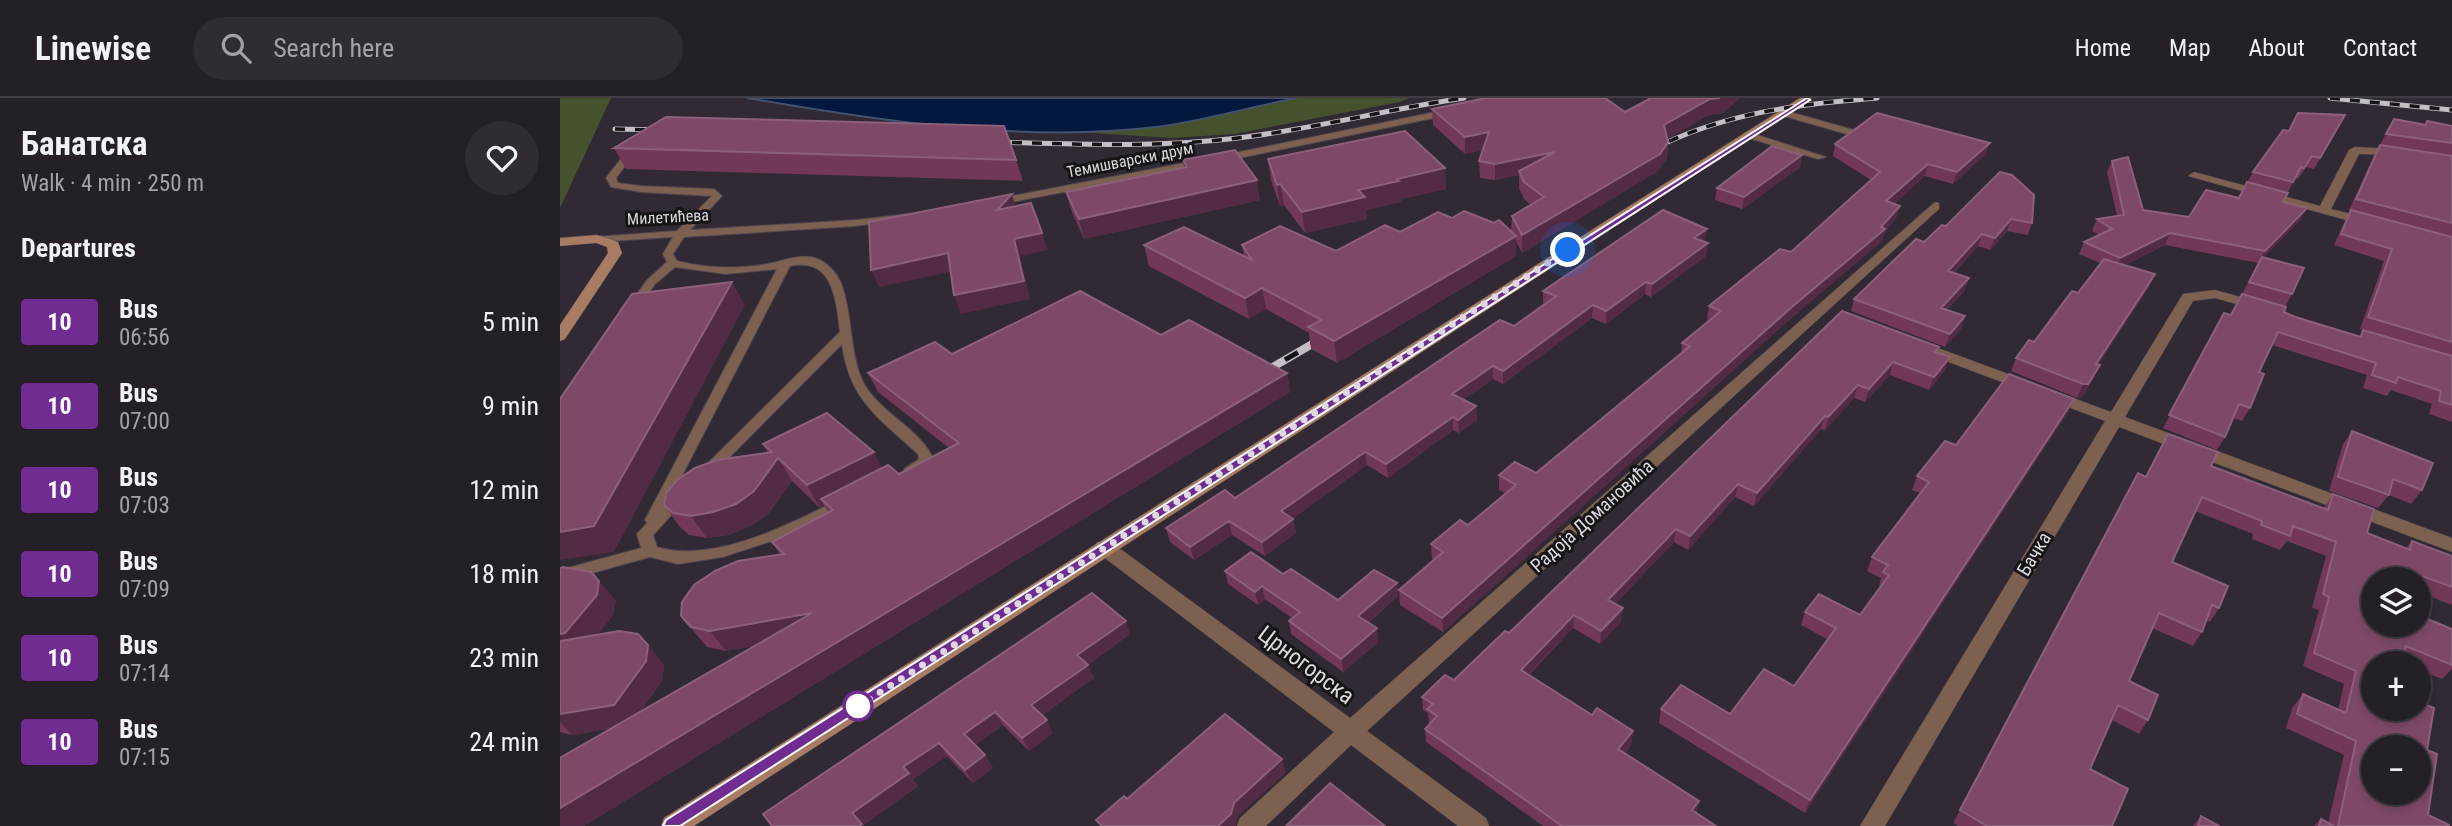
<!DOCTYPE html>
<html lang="en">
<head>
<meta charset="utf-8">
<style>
  body { margin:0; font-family:"Roboto Condensed",sans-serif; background:#312c33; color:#f1f3f6; height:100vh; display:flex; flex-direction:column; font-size:26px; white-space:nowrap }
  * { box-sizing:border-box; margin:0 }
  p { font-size:23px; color:#a3a2a7 }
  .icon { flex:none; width:38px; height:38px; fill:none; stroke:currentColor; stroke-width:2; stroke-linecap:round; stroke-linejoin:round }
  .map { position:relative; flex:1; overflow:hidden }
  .panel { display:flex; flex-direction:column; background:#251f27; width:560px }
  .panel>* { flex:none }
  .badge { padding:0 14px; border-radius:5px; font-size:24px; line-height:46px }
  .fabs { position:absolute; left:1801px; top:469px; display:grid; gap:14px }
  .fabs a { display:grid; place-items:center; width:70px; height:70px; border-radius:50%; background:#251f27; box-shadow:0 4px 10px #0003,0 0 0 2px #423d44; font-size:35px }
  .you { position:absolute; width:35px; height:35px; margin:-18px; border:5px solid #fff; border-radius:50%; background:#1a73e8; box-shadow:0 0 0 10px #1a73e833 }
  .map>.badge { position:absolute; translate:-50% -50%; box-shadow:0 0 0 4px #fff }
  h2 { padding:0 21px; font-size:26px; line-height:63px }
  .round { display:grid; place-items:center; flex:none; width:74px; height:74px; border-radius:37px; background:#312c33 }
  .head { display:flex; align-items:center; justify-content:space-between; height:119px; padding:0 21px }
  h1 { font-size:33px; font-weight:700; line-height:52px }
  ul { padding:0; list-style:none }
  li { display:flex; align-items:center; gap:21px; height:84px; padding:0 21px }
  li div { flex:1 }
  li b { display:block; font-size:26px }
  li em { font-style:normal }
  li .badge { min-width:77px; font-weight:700; text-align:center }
  header { display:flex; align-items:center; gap:42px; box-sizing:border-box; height:98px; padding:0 35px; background:#251f27; border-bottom:2px solid #423d44 }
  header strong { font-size:33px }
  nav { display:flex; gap:38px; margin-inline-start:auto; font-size:24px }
  .search { width:490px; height:63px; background:#312c33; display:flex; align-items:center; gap:18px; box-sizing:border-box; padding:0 24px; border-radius:38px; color:#a3a2a7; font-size:26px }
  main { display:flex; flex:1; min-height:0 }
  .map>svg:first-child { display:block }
  .green { fill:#45522d }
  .water { fill:#02183e; stroke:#44526e; stroke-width:2 }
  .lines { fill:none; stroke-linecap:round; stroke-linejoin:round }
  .service-casing { stroke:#4d454f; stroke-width:2 }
  .minor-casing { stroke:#4d454f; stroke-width:1 }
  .secondary-casing { stroke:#4d454f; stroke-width:1 }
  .service { fill:#7c6050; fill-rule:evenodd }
  .minor { fill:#7c6050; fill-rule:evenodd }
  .secondary { fill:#a87c62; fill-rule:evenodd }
  .rail-far1-casing { stroke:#c4bec6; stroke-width:5 }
  .rail-casing { stroke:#c4bec6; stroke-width:8 }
  .rail-far1 { stroke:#171418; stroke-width:3.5; stroke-dasharray:10; stroke-linecap:butt }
  .rail { stroke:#171418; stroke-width:5; stroke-dasharray:15; stroke-linecap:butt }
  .wall { fill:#713858 }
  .shaded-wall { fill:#532b44 }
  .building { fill:#7d4967; stroke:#8c607a; stroke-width:2; fill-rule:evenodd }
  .line { fill:#702c91; stroke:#fff; stroke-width:2 }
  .walk { stroke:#ddd8df; stroke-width:7; stroke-dasharray:0 12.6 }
  .stop-dot { fill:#fff; stroke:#702c91; stroke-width:3.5 }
  .labels { text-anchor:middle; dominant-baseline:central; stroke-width:6; stroke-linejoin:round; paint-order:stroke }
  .far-street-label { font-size:16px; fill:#ddd8df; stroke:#171418 }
  .street-label { font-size:19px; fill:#ddd8df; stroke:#171418 }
  .near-street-label { font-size:23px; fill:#ddd8df; stroke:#171418 }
</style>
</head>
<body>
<header>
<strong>Linewise</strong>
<div class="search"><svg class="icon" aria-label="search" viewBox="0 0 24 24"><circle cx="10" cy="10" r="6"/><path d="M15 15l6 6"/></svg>Search here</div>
<nav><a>Home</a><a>Map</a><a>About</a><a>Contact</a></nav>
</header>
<main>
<section class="panel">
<div class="head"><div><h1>Банатска</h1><p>Walk · 4 min · 250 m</p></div><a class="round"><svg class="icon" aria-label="heart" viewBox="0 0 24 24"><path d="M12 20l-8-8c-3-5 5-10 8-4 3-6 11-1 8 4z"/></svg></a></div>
<h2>Departures</h2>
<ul>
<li><span class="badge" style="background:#702c91;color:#fff">10</span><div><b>Bus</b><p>06:56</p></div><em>5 min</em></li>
<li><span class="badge" style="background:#702c91;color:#fff">10</span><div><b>Bus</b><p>07:00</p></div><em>9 min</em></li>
<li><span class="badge" style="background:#702c91;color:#fff">10</span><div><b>Bus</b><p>07:03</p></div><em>12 min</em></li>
<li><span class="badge" style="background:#702c91;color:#fff">10</span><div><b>Bus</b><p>07:09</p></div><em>18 min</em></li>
<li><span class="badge" style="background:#702c91;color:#fff">10</span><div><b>Bus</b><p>07:14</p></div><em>23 min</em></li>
<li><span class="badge" style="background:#702c91;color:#fff">10</span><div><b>Bus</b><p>07:15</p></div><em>24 min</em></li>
</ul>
</section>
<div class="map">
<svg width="1892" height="728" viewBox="0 0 1892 728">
  <rect width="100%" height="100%" fill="#312934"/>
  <!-- green -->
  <g class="green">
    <path d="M0 0H51L0 110Z"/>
    <path d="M737 0H849L840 4 674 36 612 40 517 34 596 29Z"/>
  </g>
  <!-- water -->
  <path class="water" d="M187 0H737C690 9 643 23 596 29 460 45 320 23 187 0Z"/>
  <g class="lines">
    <defs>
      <g id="service">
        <path d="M890 11 893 12V16L660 64 655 61 660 58Z"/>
        <path d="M1223 12 1297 33 1298 35 1294 38 1220 17 1219 15Z"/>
        <path d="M1185 35H1191L1266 59 1258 61 1185 39Z"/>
        <path d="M73 48 78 51 56 80 58 85 81 88 154 91 162 98 130 132 296 122 348 116V120L344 121 296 128 124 139 113 156 117 163C145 170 174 171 202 167 219 165 238 155 255 160 267 164 276 174 281 185 293 217 289 254 303 284 319 315 363 332 374 363L356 374H346L344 371 359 361 358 356C319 320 289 302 282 246L151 378H141L139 375 141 372 280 234C276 201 273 159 230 168L110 401 121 394 128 399 93 437 97 449C153 466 228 427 278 402H288L290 406 288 410 230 437 163 459 118 466 90 459 0 484V472L81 450 77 436 87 425 85 422 217 171 166 176 115 169 95 186 77 212H69L67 210 87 182 107 164 103 156 113 139 37 144 33 143V139L117 133 152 98 81 94 51 89 46 80 70 49Z"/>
        <path d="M640 62 645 65 643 67 436 107 431 104 436 101Z"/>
      </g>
      <g id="minor">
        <path d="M1795 49 1839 51 1845 54 1839 57 1799 56 1771 111 1816 122 1817 125 1811 129 1628 78 1634 74 1760 108 1789 52Z"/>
        <path d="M1375 104 1379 105V111L807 633 926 720 929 728H898L791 647 706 728H677L680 720 774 634 537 454 534 449 537 444H551L790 620Z"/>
        <path d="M1655 192 1706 206 1708 209 1701 213 1655 200 1633 203 1565 319 1892 440V454L1559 329 1325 728H1300L1545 323 1349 249 1346 246 1349 243H1359L1551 314 1623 196Z"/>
      </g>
      <g id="secondary">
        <path d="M1240 0H1252L134 728H101L104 720Z"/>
        <path d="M37 137 58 144 62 155 5 241 0 243V227L48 155 47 149 36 145 0 148V140Z"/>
      </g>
    </defs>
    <!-- service casing -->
    <use href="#service" class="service-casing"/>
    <!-- minor casing -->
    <use href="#minor" class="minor-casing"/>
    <!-- secondary casing -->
    <use href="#secondary" class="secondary-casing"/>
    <!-- service -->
    <use href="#service" class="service"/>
    <!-- minor -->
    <use href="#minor" class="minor"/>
    <!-- secondary -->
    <use href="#secondary" class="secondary"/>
    <defs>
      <g id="rail-far1">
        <path d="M1770 0 1892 12"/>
        <path d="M55 31 103 32"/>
        <path d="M432 44C514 46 596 50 678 40 754 31 828 11 904 0"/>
        <path d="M1091 52C1163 15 1238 6 1317 0"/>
      </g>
      <path id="rail" d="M699 277 766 238"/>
    </defs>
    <!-- rail-far1 casing -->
    <use href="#rail-far1" class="rail-far1-casing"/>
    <!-- rail casing -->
    <use href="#rail" class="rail-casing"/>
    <!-- rail-far1 -->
    <use href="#rail-far1" class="rail-far1"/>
    <!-- rail -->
    <use href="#rail" class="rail"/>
  </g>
  <!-- wall -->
  <g class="wall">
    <path d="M1091 0H1180L1163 15 1148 17 1107 41 1108 44 1107 60 1098 73 962 155 956 144V158L777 265 751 251 749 235 706 211 689 221 589 168 584 147 684 158 682 147 776 153 892 120 951 134 952 118 971 107 964 101 959 90V77L935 82 920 80 919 63 923 52 905 56 873 27 872 11 1065 14Z"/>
    <path d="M1785 17 1754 71 1746 69 1738 81 1735 80 1723 104 1741 121 1704 159 1732 196 1725 209 1682 196 1698 165 1605 147 1565 167 1589 189 1538 267 1534 280 1522 299 1517 300 1451 273 1456 260 1474 244 1518 195 1540 165 1519 156 1524 144 1539 137 1532 133 1537 121 1557 118 1547 74 1552 63 1583 112 1629 119 1679 100 1693 74 1729 33Z"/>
    <path d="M1834 21 1865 27 1867 23 1892 28V324L1869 316 1872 306 1831 292 1827 298 1803 290 1807 277 1712 247 1699 274 1690 310 1682 323 1673 320 1665 339 1657 352 1603 330 1664 215 1671 217 1724 214 1799 238 1803 232 1805 233 1800 231 1824 163 1774 147 1785 123 1791 113 1789 112 1814 58Z"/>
    <path d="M1275 46 1426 56 1393 86 1365 78 1334 106 1340 108 1336 120 1324 135 1322 143 1230 221 883 534 840 507 839 492 874 462 872 461 871 446 908 427 945 395 939 392V377L976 375 1121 256 1122 245 1150 223 1147 221 1149 208 1231 154 1311 82 1273 58Z"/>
    <path d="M54 50 456 62 463 83 66 71Z"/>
    <path d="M1242 57 1240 69 1182 111 1155 102 1157 90Z"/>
    <path d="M708 61 885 70 886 91 841 101V104L806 112 807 121 745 135 724 107 720 108 711 82Z"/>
    <path d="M623 62 700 102 524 141 512 114 506 94 624 70Z"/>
    <path d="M1440 74 1472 125 1468 137 1447 133 1430 152 1418 148 1394 175 1405 192 1387 212 1405 218 1401 231 1385 249 1291 213 1294 201 1386 128Z"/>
    <path d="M1145 143 1144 144 1146 158 1091 199 1085 196 1046 226 1032 220 943 286 933 281 903 302 916 308 917 322 899 335 893 332 828 380 807 367 733 420 736 435 705 458 672 437 634 462 610 444 606 430 675 400 954 228 985 206 983 205V193Z"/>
    <path d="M1282 213 1377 255 1385 272 1369 292 1330 277 1305 304 1294 300 1265 332 1261 331 1194 408 1175 399 1128 452 1114 444 1055 506 1061 524 1040 546 1013 530 969 577 1032 617 1073 633 1071 647 1065 655 1136 715 1156 728H983L866 644 865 631 870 626 869 625 868 615 863 612 862 599 894 582 949 535Z"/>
    <path d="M601 237 727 275 730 294 24 728H0L53 630 12 637 0 634V470L56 503 53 517 38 536 88 547 104 567 102 583 81 613 194 548 166 553 147 549 121 518 220 456 212 444 268 414 264 407 260 410 232 383 208 416 190 428 168 437 147 440 129 437 120 429 104 407 208 355 203 346 322 369 339 376 389 350 318 294 308 275 392 256Z"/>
    <path d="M1514 301 1508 314 1245 715 1099 625 1101 611 1170 616 1234 588 1267 541 1241 527 1245 514 1300 517 1320 488H1319L1321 480 1307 473 1312 459 1360 395 1352 392 1357 378 1396 347Z"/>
    <path d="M1792 333 1862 392 1851 406 1829 397 1818 410 1769 393 1783 346Z"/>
    <path d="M1651 368 1764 410 1773 396 1807 435 1846 450 1852 443 1892 458V507L1858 494V481H1813V527L1892 531V571L1882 581 1858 572V565H1813L1867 652 1868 717 1889 728H1754L1761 721 1768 725 1784 657 1726 630 1732 610 1743 596 1778 612 1784 586 1743 568 1759 512 1752 510 1766 458 1727 443 1720 452 1692 441 1693 436 1635 413 1612 464 1659 510 1650 524 1646 522 1642 534 1633 548 1592 530 1569 583 1588 622 1579 636 1552 622 1530 671 1552 728H1398L1393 725 1578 375 1586 378Z"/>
    <path d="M665 473 723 476 778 502 837 485 838 498 808 525 817 530 818 544 783 574 731 536 729 523 732 520 705 501 698 507 668 486Z"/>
    <path d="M570 536 528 567 534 580 482 617 493 635 469 653 443 627 415 647 425 657 433 670 413 685 387 658 353 681 358 688 303 727 212 728Z"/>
    <path d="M1641 718 1659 728H1633Z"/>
  </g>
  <!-- shaded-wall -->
  <g class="shaded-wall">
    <path d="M1160 0H1180L1163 15 1148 17 1102 44 1104 27 1150 1Z"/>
    <path d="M929 34 930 50 905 56V39Z"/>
    <path d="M1108 44 1107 60 1098 73 962 155V137Z"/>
    <path d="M1430 45 1426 56 1393 86 1397 74Z"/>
    <path d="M995 54 959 73V77L935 82V66Z"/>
    <path d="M1242 57 1240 69 1182 111 1184 99Z"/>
    <path d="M1368 66 1365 78 1322 116 1326 103Z"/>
    <path d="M885 70 886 91 841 101V104L806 112 807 121 745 135 742 114 798 92 837 81Z"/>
    <path d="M697 82 700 102 524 141 519 121Z"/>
    <path d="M720 86 724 107 720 108 717 87Z"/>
    <path d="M452 96 457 113 437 112Z"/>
    <path d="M1340 108 1336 120 1324 135 1322 143 1230 221 883 534 882 520 1321 129Z"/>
    <path d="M1747 110 1741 121 1698 165 1705 153Z"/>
    <path d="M1451 121 1447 133 1430 152 1435 140Z"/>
    <path d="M1147 131 1145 143 1132 152 1134 140Z"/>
    <path d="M482 135 488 152 460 158 470 201 401 216 394 197 454 141Z"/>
    <path d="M1610 135 1605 147 1555 172 1560 160Z"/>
    <path d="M1422 136 1418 148 1384 185 1388 173Z"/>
    <path d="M956 138V158L777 265 774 243Z"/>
    <path d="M1148 145 1146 158 1091 199 1092 186Z"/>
    <path d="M388 155 395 173 319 189 311 172Z"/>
    <path d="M1595 176 1589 189 1530 279 1536 266Z"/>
    <path d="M1409 180 1405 192 1377 222 1381 210Z"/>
    <path d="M172 184 185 207 54 454 0 462V434Z"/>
    <path d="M1086 184 1085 196 1046 226V213Z"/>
    <path d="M702 190 706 211 689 221 685 200Z"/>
    <path d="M1033 207 1032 220 943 286V273Z"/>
    <path d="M1405 218 1401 231 1385 249 1390 236Z"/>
    <path d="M1390 259 1385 272 1369 292 1374 279Z"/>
    <path d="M1333 264 1330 277 1305 304 1309 291Z"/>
    <path d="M1540 267 1534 280 1522 299 1517 300 1523 286Z"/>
    <path d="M933 268V281L893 309 892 296Z"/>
    <path d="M727 275 730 294 24 728H0V710Z"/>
    <path d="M1298 287 1294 300 1265 332 1268 319Z"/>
    <path d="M1514 301 1508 314 1245 715 1250 702Z"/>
    <path d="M916 308 917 322 899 335 898 322Z"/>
    <path d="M1265 318 1261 331 1194 408 1197 395Z"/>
    <path d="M893 319V332L828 380 826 366Z"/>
    <path d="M314 354 325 376 261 401 264 407 260 410 247 387Z"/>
    <path d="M805 354 807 367 724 427 721 413Z"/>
    <path d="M218 360 232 383 208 416 190 428 168 437 147 440 131 418Z"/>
    <path d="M1178 386 1175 399 1128 452 1130 438Z"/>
    <path d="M733 421 736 435 705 458 702 444Z"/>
    <path d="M669 423 672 437 634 462 630 449Z"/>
    <path d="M1116 431 1114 444 1046 515 1048 502Z"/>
    <path d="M39 483 56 503 53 517 23 555 0 559V536Z"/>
    <path d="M837 485 838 498 800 531 798 518Z"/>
    <path d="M702 488 705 501 698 507 695 494Z"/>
    <path d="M1063 510 1061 524 1040 546 1041 533Z"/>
    <path d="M252 515 265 535 166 553 150 533Z"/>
    <path d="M1014 517 1013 530 960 585 961 572Z"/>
    <path d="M566 523 570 536 528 567 534 580 478 621 471 607 517 557Z"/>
    <path d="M817 530 818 544 783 574 781 561Z"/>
    <path d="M88 547 104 567 102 583 72 626 12 637 0 624V616Z"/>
    <path d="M435 614 443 627 412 649 404 636Z"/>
    <path d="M487 622 493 635 469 653 462 640Z"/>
    <path d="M1073 633 1071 647 1057 664 1058 651Z"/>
    <path d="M379 645 387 658 353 681 358 688 303 728H299L292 715 343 669Z"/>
    <path d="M425 657 433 670 413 685 405 672Z"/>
    <path d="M722 661 726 675 678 718 676 728H658L674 705Z"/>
    <path d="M1139 703 1136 716 1132 712Z"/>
  </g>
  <!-- building -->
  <g class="building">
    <path d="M926 0H1045L1065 14 1091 0H1160L1150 1 1104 27 1108 44 1100 56 962 137 952 118 984 99 964 84 959 73 995 54 935 66 919 63 929 34 905 39 872 11Z"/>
    <path d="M1317 15 1430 45 1397 74 1368 66 1326 103 1340 108 1321 129 1325 131 1233 208 882 520 839 492 883 454 871 446 900 422 908 427 956 387 939 377 955 364 976 375 1130 248 1122 245 1161 213 1149 208 1220 151 1231 154 1320 74 1275 46Z"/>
    <path d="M1738 15 1785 17 1760 60 1752 58 1744 70 1741 69 1733 84 1693 74 1723 32 1729 33Z"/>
    <path d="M106 19 444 28 456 62 54 50Z"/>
    <path d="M1834 21 1866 27 1867 23 1892 28V45L1826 36Z"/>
    <path d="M845 33 885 70 837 81 839 83 798 92 805 99 742 114 720 86 717 87 708 61Z"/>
    <path d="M1820 47 1892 58V125L1796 101Z"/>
    <path d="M1212 48 1242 57 1184 99 1157 90Z"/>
    <path d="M675 52 697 82 519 121 506 94 627 69 623 62Z"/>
    <path d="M1568 59 1583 112 1629 119 1646 92 1679 100 1687 84 1728 95 1723 104 1747 110 1705 153 1610 135 1560 160 1524 144 1552 131 1537 121 1564 117 1552 63Z"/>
    <path d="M1440 74 1452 77 1474 97 1472 125 1451 121 1435 140 1422 136 1388 173 1409 180 1381 210 1405 218 1390 236 1294 201 1356 141 1364 144 1382 127 1386 128Z"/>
    <path d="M452 96 437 112 471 105 482 135 454 141 464 183 394 197 388 155 311 172 309 124Z"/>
    <path d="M1103 112 1147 131 1134 140 1148 145 1092 186 1086 184 1046 213 1033 207 943 273 933 268 892 296 916 308 898 322 893 319 826 366 805 354 721 413 733 421 702 444 669 423 630 449 606 430 665 392 675 400 940 222 954 228 996 198 983 193Z"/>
    <path d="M1791 112 1892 139V244L1808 219 1832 151 1781 136Z"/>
    <path d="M904 113 934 125 939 122 956 138 774 243 748 229 762 222 702 190 685 200 584 147 624 129 692 162 682 147 720 128 776 153 825 127 840 134 878 114 892 120Z"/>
    <path d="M1702 159 1744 170 1732 196 1689 184Z"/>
    <path d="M1544 161 1595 176 1536 266 1540 267 1528 286H1523L1456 260 1469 242 1474 244 1512 193 1518 195Z"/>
    <path d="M172 184 34 428 0 434V301L72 196Z"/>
    <path d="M520 193 601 237 629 222 727 275 0 710V660L252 515 150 533 131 529 121 518 122 504 134 487 155 473 178 463 224 456 212 444 273 412 261 401 328 367 339 376 399 345 308 275 375 244 392 256Z"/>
    <path d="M1682 196 1726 209 1724 214 1735 219 1801 239 1803 232 1892 258V307L1879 303 1881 293 1838 279 1836 285 1812 277 1816 265 1718 234 1699 274 1704 276 1690 310 1679 306 1665 339 1609 317 1664 215 1671 217Z"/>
    <path d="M1282 213 1379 249 1375 254 1390 259 1374 279 1333 264 1309 291 1298 287 1268 319 1265 318 1197 395 1178 386 1130 438 1116 431 1048 502 1063 510 1041 533 1014 517 961 572 1032 617 1037 610 1073 633 1058 651 1139 703 1132 712 1156 728H1002L865 631 877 618 867 611 873 606 862 599 885 577 894 582 945 533 949 535Z"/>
    <path d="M1449 276 1514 301 1250 702 1101 611 1121 587 1170 616 1204 571 1234 588 1276 530 1245 514 1259 496 1300 517 1329 477 1323 474 1328 467 1312 459 1369 384 1357 378 1385 343 1396 347Z"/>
    <path d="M267 315 314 354 247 387 218 360 194 393 176 406 153 414 131 418 113 415 104 407 106 395 117 382 135 370 157 362 212 354 203 346Z"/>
    <path d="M1792 333 1873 365 1862 392 1833 381 1829 397 1778 379Z"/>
    <path d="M1608 336 1658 354 1651 368 1768 412 1773 396 1814 411 1807 435 1850 452 1852 443 1892 458V489L1857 476 1856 481H1813V527H1858V517L1892 531V567L1846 548 1842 565H1813V611H1858V604L1874 610 1867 652 1877 656 1868 717 1889 727V728H1778L1796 643 1737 616 1743 596 1786 615 1796 573 1754 555 1769 499 1763 496 1776 444 1733 428 1730 438 1701 427 1702 423 1642 399 1612 464 1668 488 1659 510 1652 507 1642 534 1599 515 1569 583 1598 597 1588 622 1558 607 1530 671 1568 691 1552 728H1427L1400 712 1578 375 1586 379ZM1813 649H1858V695H1813Z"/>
    <path d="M691 454 723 476 731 471 778 502 814 472 837 485 798 518 817 530 781 561 729 523 740 514 702 488 695 494 665 473Z"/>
    <path d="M3 469 31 474 39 483 37 497 5 535 0 536V470Z"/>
    <path d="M532 495 566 523 517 557 528 567 471 607 487 622 462 640 435 614 404 636 425 657 405 672 379 645 343 669 349 675 292 715 302 726 299 728H212L203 716Z"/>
    <path d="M59 533 78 536 88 547 86 563 54 607 0 616V544L1 543Z"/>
    <path d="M665 616 722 661 674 705 671 716 658 728H542L536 722 564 698 567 701Z"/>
    <path d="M770 685 825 728H726Z"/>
    <path d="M1641 718 1659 728H1638Z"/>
    <path d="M1761 721 1774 728H1759Z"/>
  </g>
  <!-- line -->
  <path class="line" d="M1247 0 1250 2 120 728H103L106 722Z"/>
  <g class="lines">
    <!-- walk -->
    <path class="walk" d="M298 608 288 615 1008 152"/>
  </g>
  <!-- markers -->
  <circle class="stop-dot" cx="298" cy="608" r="14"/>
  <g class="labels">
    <!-- far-street labels -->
    <g class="far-street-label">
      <text transform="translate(570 62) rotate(-11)">Темишварски друм</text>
      <text transform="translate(108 119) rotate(-3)">Милетићева</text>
    </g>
    <!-- street labels -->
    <g class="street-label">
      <text transform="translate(1032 418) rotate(-42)">Радоја Домановића</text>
      <text transform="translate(1474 456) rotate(-59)">Бачка</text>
    </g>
    <!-- near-street labels -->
    <g class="near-street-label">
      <text transform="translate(746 567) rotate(37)">Црногорска</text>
    </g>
  </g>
</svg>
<div class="fabs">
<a><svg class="icon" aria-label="layers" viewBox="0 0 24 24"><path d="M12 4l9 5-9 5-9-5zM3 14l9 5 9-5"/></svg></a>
<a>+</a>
<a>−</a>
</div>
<div class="you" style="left:1008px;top:152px"></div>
</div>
</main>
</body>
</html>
